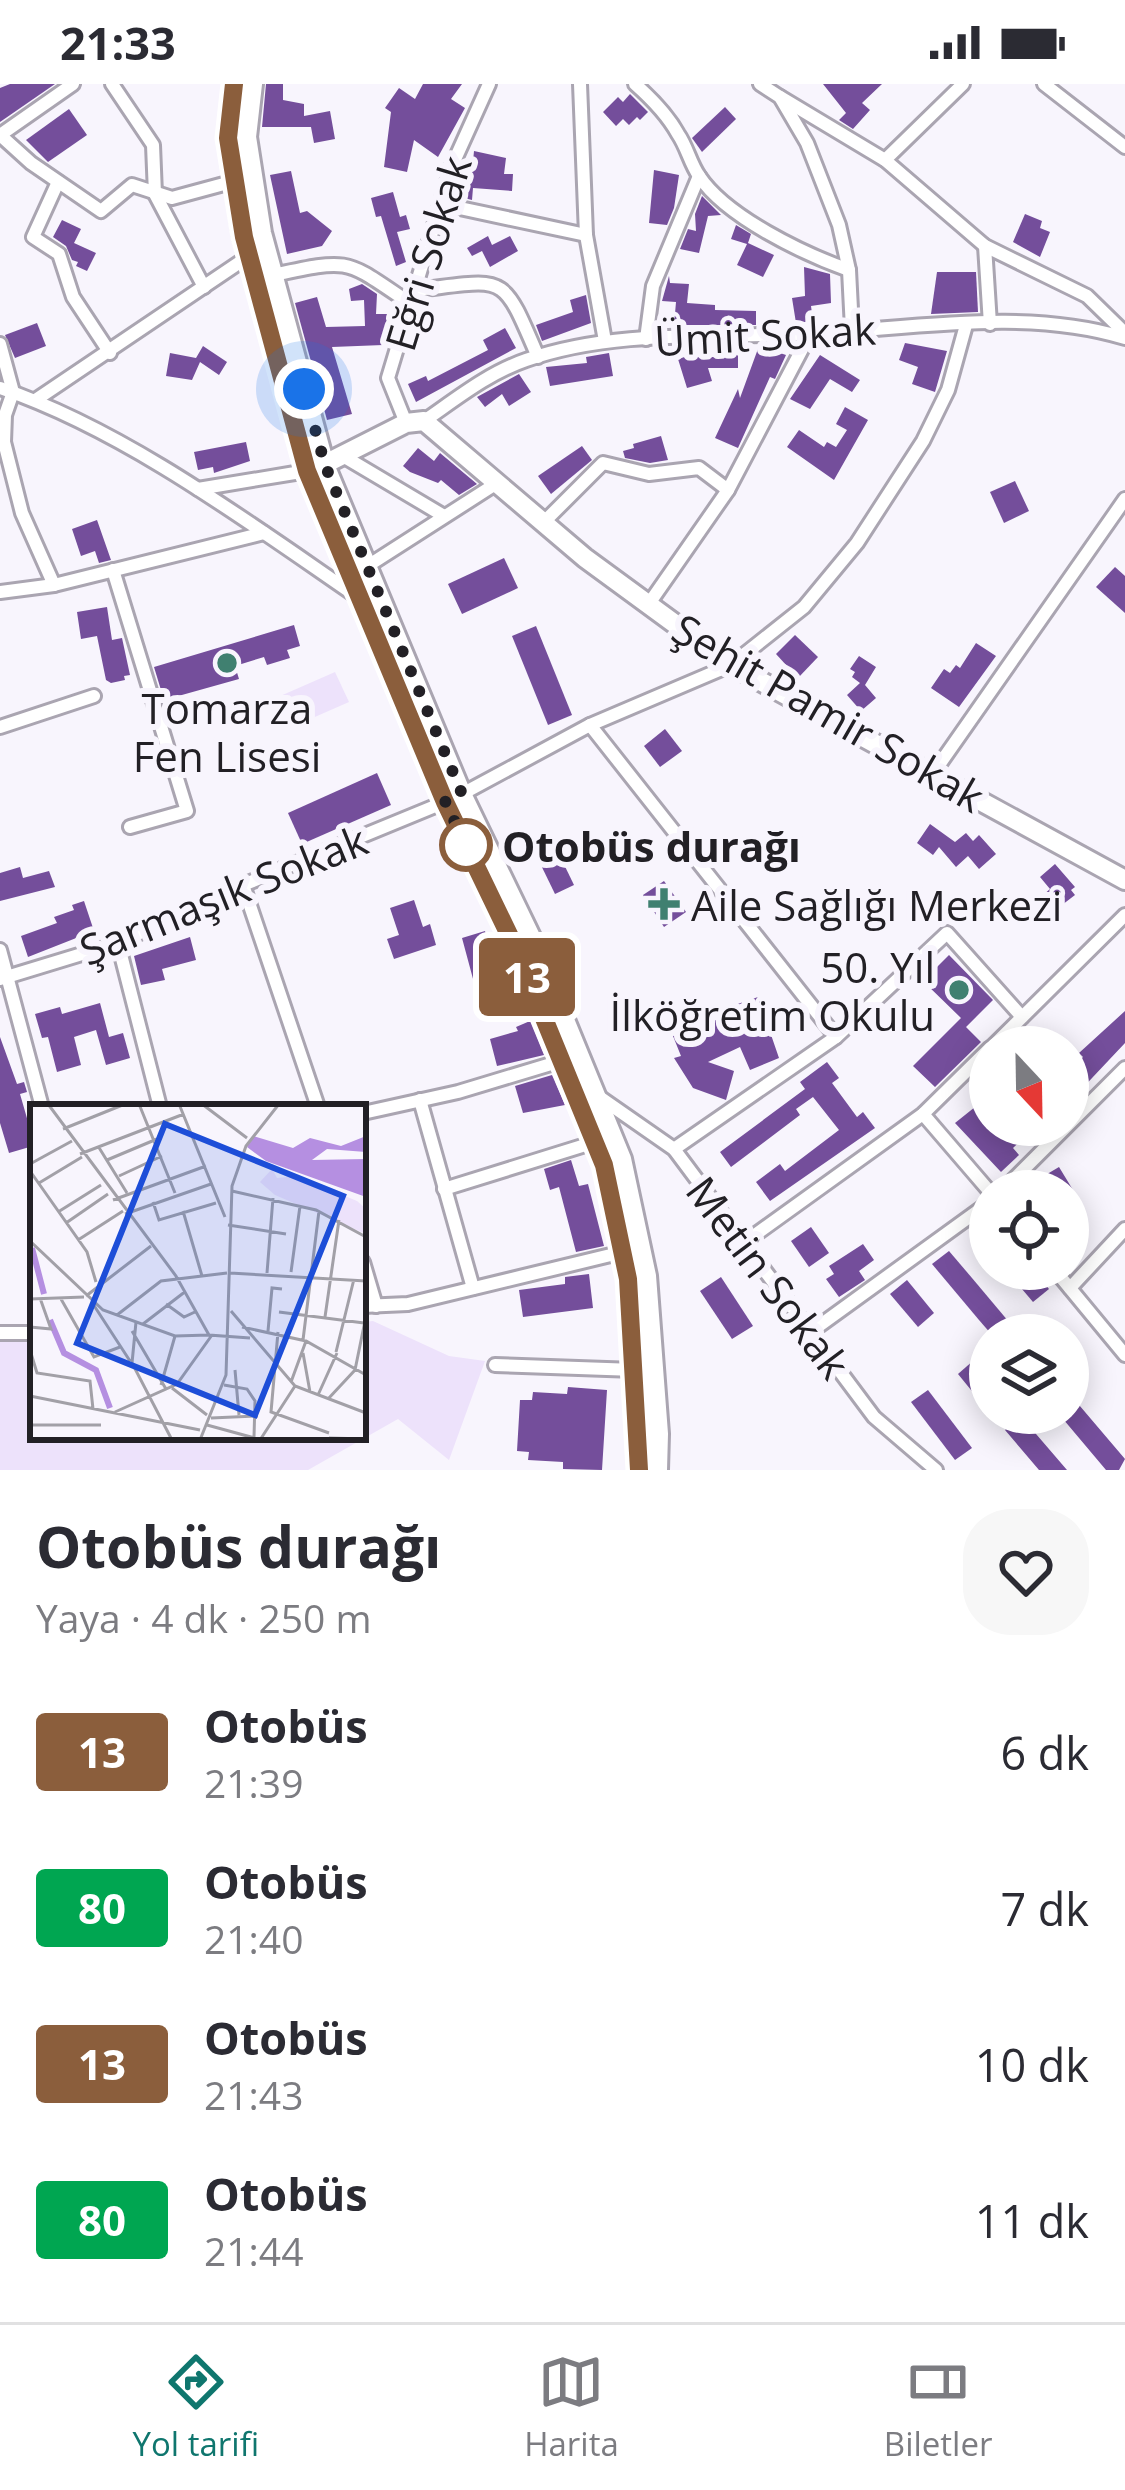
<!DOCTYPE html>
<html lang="tr">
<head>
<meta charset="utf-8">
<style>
  body { margin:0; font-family:"Open Sans",sans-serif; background:#f7f7f7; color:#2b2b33; height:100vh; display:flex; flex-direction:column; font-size:45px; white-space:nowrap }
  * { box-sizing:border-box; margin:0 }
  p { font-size:39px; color:#7c7c81 }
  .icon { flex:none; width:66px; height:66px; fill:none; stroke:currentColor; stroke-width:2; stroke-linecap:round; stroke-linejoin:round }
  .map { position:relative; height:1386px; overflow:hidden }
  .sheet { display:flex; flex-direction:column; background:#fff; flex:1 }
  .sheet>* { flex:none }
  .badge { padding:0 24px; border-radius:9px; font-size:42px; line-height:78px }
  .needle { width:78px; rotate:158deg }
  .fabs { position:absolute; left:969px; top:942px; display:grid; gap:24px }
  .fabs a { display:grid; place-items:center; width:120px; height:120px; border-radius:50%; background:#fff; box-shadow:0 6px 30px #0003; font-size:60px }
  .you { position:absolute; width:60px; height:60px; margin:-30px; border:9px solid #fff; border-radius:50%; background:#1a73e8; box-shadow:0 0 0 18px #1a73e833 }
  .map>.badge { position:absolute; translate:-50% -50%; box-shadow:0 0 0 6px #fff }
  .round { display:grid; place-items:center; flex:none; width:126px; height:126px; border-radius:48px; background:#f7f7f7 }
  .head { display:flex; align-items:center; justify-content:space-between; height:204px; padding:0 36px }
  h1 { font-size:57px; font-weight:700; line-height:90px }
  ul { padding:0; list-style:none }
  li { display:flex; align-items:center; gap:36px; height:156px; padding:0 36px }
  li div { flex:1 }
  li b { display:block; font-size:45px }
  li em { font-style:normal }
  li .badge { min-width:132px; font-weight:700; text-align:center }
  .status { display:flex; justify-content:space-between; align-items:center; height:84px; padding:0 60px; background:#fff; direction:ltr }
  .status svg { height:33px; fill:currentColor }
  .menu { display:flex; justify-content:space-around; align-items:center; height:168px; border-top:3px solid #e1e1e2; background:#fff; font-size:33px; color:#7c7c81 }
  .menu a { display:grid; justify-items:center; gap:6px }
  .menu .selected { color:#0f766e }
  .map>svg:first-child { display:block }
  .green { fill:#ede2fb }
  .building { fill:#744e9b }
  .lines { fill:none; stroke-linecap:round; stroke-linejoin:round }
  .street-casing { stroke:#aaa5b1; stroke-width:18 }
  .secondary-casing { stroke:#aaa5b1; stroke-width:24 }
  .street { stroke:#fff; stroke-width:12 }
  .secondary { stroke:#fff; stroke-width:18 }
  .line-casing { stroke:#fff; stroke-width:27 }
  .line { stroke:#8b5e3c; stroke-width:18 }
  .walk { stroke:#222025; stroke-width:12; stroke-dasharray:0 21.6 }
  .poi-dot { fill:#408070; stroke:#f8f5fd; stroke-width:4.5 }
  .stop-dot { fill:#fff; stroke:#8b5e3c; stroke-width:6 }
  .labels { text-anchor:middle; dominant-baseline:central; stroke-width:12; stroke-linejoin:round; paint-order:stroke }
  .street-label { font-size:42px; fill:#222025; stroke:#f8f5fd }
  .poi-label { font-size:42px; fill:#222025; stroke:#f8f5fd }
  .stop-label { font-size:42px; font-weight:bold; fill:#222025; stroke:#f8f5fd; text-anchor:start }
  .inset-river { fill:none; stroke:#b58fe1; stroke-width:6 }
  .inset-road { fill:none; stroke:#a2a0a7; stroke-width:3 }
  .view { fill:#1d4ed8; fill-opacity:0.15; stroke:#1d4ed8; stroke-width:6 }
  .inset-edge { fill:none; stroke:#222025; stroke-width:6 }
</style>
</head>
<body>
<div class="status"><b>21:33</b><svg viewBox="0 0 49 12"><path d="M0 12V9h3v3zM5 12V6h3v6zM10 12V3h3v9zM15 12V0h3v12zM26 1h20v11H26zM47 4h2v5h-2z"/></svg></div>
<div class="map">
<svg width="1125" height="1386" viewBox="0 0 1125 1386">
  <rect width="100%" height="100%" fill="#f8f5fd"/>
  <!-- green -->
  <g class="green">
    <path d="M335 588 349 618 292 643 278 613Z"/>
    <path d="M373 1237 449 1272 485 1277 449 1376 398 1335 308 1386H0V1257L33 1258V1353H363V1238Z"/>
  </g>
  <!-- building -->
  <g class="building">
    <path d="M10 0H55L0 38V4Z"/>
    <path d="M266 0H283V16L304 20V32L330 27 335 55 314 59 311 43H262Z"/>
    <path d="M423 0H462L451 15 465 24 438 73 414 56 407 88 384 83 391 28 385 24 399 4 415 15Z"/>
    <path d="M823 0H882L862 19 870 26 853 45 839 36 846 29Z"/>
    <path d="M630 10 648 28 640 36 637 33 629 41 623 35 616 42 603 28 618 13 623 18Z"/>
    <path d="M725 23 736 35 702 68 692 54Z"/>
    <path d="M69 25 87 51 48 78 26 56Z"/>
    <path d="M474 67 506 74 504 90H513L512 107 473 104 472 116 456 112 458 98 471 99Z"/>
    <path d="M654 86 679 91 674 124 667 141 649 139Z"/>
    <path d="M291 87 300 129 307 127 332 147 322 162 287 170 270 91Z"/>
    <path d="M393 108 400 133 406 131 410 145 397 148 406 178 396 182 381 132 376 133 371 114Z"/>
    <path d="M702 112 721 131 708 132 699 169 680 165 688 145 696 147 695 130Z"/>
    <path d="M1025 130 1042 137 1040 144 1050 148 1040 173 1013 158Z"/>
    <path d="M62 136 81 145 74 159 96 169 87 187 76 182 78 178 72 176 66 162 53 153Z"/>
    <path d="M736 141 751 150 748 159 774 171 763 193 737 181 747 160 731 155Z"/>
    <path d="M488 152 492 161 510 152 518 167 490 183 482 167 472 172 467 164Z"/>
    <path d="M804 183 830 190 831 219 811 222 813 237 796 239 792 214 805 212Z"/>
    <path d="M937 188H976L978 228 931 230Z"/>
    <path d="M669 192 670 199 689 200 687 219 715 221V226L756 227V241H674L676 218 662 217Z"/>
    <path d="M362 200 377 210 376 230H393V240L383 261 332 263 352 330 327 336 295 219 317 213 326 243 365 242 364 216 351 217 349 205Z"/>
    <path d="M586 211 591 239 542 257 536 241 573 228 570 216Z"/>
    <path d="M37 239 46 262 15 274 5 251Z"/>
    <path d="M505 244 516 264 416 318 408 300 426 292 428 297 488 266 483 256Z"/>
    <path d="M905 259 947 267 935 308 912 300 918 283 899 276Z"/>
    <path d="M203 262 227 278 219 291 200 278 192 296 166 292 170 269 196 274Z"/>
    <path d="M759 262 786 271 775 295 770 293 738 364 715 354 738 305 740 314Z"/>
    <path d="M738 266V284H708L712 297 687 304 678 275 704 267Z"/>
    <path d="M609 269 613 292 550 302 546 283 587 279 586 273Z"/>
    <path d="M820 271 860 296 852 308 830 295 810 325 790 315Z"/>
    <path d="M519 290 531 308 509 322 502 310 485 323 477 313Z"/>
    <path d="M845 323 868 336 834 396 787 363 799 346 824 363 827 358 836 363 847 346 836 340Z"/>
    <path d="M661 352 668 376 650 379 625 374 623 367 634 364 633 360Z"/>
    <path d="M246 358 250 377 214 389 213 383 198 386 194 368Z"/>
    <path d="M582 362 592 376 551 410 538 392Z"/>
    <path d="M418 364 434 377 440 369 477 400 459 411 441 396 438 399 410 388 403 382Z"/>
    <path d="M1015 397 1029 427 1004 439 990 408Z"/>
    <path d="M97 436 111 476 99 479 95 467 81 472 72 445Z"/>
    <path d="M504 474 518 504 462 530 448 500Z"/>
    <path d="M1115 483 1125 492V529L1096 503Z"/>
    <path d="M107 523 112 556 122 554 130 591 124 592 125 596 111 599 106 596 97 552 81 555 77 528Z"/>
    <path d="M294 541 300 562 287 566 290 574 267 581 264 573 235 582 239 595 164 616 154 583Z"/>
    <path d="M536 542 572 631 548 641 512 552Z"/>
    <path d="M795 551 818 573 798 594 776 570Z"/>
    <path d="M976 559 996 572 959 623 931 604 944 585 950 589 956 581 960 584Z"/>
    <path d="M859 572 876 583 865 601 876 614 861 627 847 611 860 599 852 593 855 588 850 585Z"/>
    <path d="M665 645 682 667 660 683 644 662Z"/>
    <path d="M377 689 391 721 302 760 288 729Z"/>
    <path d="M930 740 955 758 966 749 973 757 979 751 996 770 979 785 968 772 956 783 939 763 933 771 917 759Z"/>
    <path d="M557 766 574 801 555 810 538 775Z"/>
    <path d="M1055 780 1075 803 1071 806 1075 811 1045 834 1033 820 1050 805 1040 793Z"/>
    <path d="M20 783 23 794 49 787 55 803 0 817V789Z"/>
    <path d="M664 797 686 828 664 843 643 811Z"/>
    <path d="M414 816 423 843 430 840 436 861 394 875 387 855 399 851 390 824Z"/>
    <path d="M84 817 94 847 28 873 21 852 57 839 54 833 74 826 72 821Z"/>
    <path d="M485 847 489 863 494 862 497 872 493 874 512 924 483 932 462 854Z"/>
    <path d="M190 853 196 876 162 885 165 896 141 901 134 872Z"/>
    <path d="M949 871 993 916 966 943 981 958 935 1003 913 982 961 934 923 897Z"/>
    <path d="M758 913 779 974 750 986 740 963 708 978 734 987 726 1016 693 1004 674 974 681 972 673 952 732 930 729 923Z"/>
    <path d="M100 919 109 953 123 949 130 974 106 981 96 946 74 953 81 981 57 988 48 953 42 954 35 930 60 923 62 930Z"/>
    <path d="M1125 927V959L1076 1011 1068 1003V988L1083 973 1079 969Z"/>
    <path d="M530 937 544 971 497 982 490 955 518 947 516 943Z"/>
    <path d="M0 953 17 1000 24 998 27 1008 20 1010 33 1055V1062L9 1069 0 1039Z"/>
    <path d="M827 978 839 994 832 999 857 1033 863 1028 875 1044 770 1117 756 1098 780 1080 785 1087 839 1046 813 1013 796 1025 800 1031 731 1083 720 1068 805 1005 800 998Z"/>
    <path d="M552 991 565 1021 523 1029 515 1002Z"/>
    <path d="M990 1011V1041H1037L1013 1064 1019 1071 1001 1088 955 1039Z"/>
    <path d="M571 1076 579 1102 588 1100 604 1162 576 1168 559 1103 550 1106 544 1085Z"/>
    <path d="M1059 1083 1084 1124 1068 1133V1107H1037L1032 1099Z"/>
    <path d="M811 1143 829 1169 809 1183 791 1157Z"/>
    <path d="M863 1160 874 1176 859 1187 865 1196 839 1213 826 1195 834 1190 829 1182Z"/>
    <path d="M949 1167 972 1194 1020 1251H992L979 1236 932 1180Z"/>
    <path d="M1005 1185H1033L1049 1205 1033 1218Z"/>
    <path d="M589 1190 593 1224 523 1233 519 1206 565 1200V1193Z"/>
    <path d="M721 1193 753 1242 732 1255 700 1207Z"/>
    <path d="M907 1196 934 1229 918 1243 890 1210Z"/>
    <path d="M974 1276 990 1295V1317L984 1322 958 1290Z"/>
    <path d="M568 1303 607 1306 602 1386 563 1385V1378L528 1376 529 1368 517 1367 520 1316H532L533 1308 567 1310Z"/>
    <path d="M928 1306 972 1364 955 1376 911 1318Z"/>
    <path d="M1068 1308 1125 1375 1119 1386H1106L1058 1329H1068Z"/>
    <path d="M991 1329H1018L1067 1386H1039L1005 1346 1010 1341 1007 1337 1001 1341Z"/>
  </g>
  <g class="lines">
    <defs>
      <g id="street">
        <path d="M112 0 153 61 155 110 204 203"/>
        <path d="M580 0 586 151 605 257"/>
        <path d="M635 0C652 15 667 30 678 50 687 63 690 79 699 92 726 133 804 170 849 186"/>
        <path d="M760 0 780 13 807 59 839 141 849 186 852 245"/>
        <path d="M1044 0 1125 63"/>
        <path d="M780 13 885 76 985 162 1087 212 1125 249"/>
        <path d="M0 51 31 79 101 127 132 101 172 114 235 97"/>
        <path d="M0 51 73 0"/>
        <path d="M885 76 963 0"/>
        <path d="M58 98 33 153 59 170 73 213 110 269"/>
        <path d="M441 120 586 151"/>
        <path d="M985 162 990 240"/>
        <path d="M273 191C353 174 344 175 411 220"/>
        <path d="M415 206C507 196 501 186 538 273"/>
        <path d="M646 255 653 202 699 92"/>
        <path d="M0 260 13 308 5 331 4 358 22 429 54 501"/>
        <path d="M0 304C124 346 248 438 356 512"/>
        <path d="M37 315 249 172"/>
        <path d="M424 337C456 315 488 289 526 276 615 245 714 254 807 250 910 245 1024 223 1125 254"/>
        <path d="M406 339 388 294 452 82 489 0"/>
        <path d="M343 372 444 432"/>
        <path d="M198 405 307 387"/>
        <path d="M543 439 603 379 649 390 699 384 728 406"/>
        <path d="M366 483 497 399"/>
        <path d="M113 486 187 727 130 743"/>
        <path d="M0 508 54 501 264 449"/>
        <path d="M648 521 728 406 810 250"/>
        <path d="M590 641 836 953"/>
        <path d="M0 643 94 612"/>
        <path d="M932 691 1125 415"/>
        <path d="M462 710 590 641 731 581 804 523 857 459 923 357 948 306 966 241"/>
        <path d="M243 801 318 1023"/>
        <path d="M118 859 160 1023"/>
        <path d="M0 866 42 1023"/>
        <path d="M0 895 118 859 243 801 445 718"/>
        <path d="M992 963 1125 831"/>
        <path d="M595 1010 674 1065 874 1333 936 1386"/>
        <path d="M420 1016 473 1204"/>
        <path d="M363 1029 458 1008 561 977"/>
        <path d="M923 1030 990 1108"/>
        <path d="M674 1065 836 953 947 849 1022 933"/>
        <path d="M444 1105 595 1058"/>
        <path d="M1002 1107 1125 984"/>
        <path d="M745 1158 923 1030 990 964"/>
        <path d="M363 1178 376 1222"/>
        <path d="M1054 1185 1125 1271"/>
        <path d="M1070 1204 1125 1145"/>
        <path d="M363 1222 408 1220 623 1168"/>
        <path d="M812 1247 990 1118"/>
        <path d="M0 1249H33"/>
        <path d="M495 1281 635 1286"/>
      </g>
      <g id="secondary">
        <path d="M234 0 228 54 243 153 307 387 445 718 514 861 604 1081 628 1195 640 1350 639 1386"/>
        <path d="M253 0 247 53 262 149 325 381 462 710 531 853 622 1075 647 1192 659 1350 658 1386"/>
        <path d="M317 384 406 339 424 337 585 474 731 581 1125 796"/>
      </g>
    </defs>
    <!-- street casing -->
    <use href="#street" class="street-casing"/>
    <!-- secondary casing -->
    <use href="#secondary" class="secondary-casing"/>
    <!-- street -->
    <use href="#street" class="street"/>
    <!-- secondary -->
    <use href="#secondary" class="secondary"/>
  </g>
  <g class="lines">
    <defs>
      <path id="line" d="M234 0 228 54 244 153 307 387 445 718 514 861 604 1081 628 1195 639 1386"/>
    </defs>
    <!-- line casing -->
    <use href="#line" class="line-casing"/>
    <!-- line -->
    <use href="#line" class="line"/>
    <!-- walk -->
    <path class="walk" d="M304 305 325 381 462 710 445 718 466 761"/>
  </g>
  <!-- markers -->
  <g class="poi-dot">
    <circle cx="227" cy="579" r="12"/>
    <path d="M658 802h12v12h12v12h-12v12h-12v-12h-12v-12h12z"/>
    <circle cx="959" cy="906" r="12"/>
  </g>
  <circle class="stop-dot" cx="466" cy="761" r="24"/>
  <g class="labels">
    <!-- street labels -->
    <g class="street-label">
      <text transform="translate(427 169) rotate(-73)">Eğri Sokak</text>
      <text transform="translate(765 250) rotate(-3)">Ümit Sokak</text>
      <text transform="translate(829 628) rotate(30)">Şehit Pamir Sokak</text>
      <text transform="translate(223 810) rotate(-22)">Şarmaşık Sokak</text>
      <text transform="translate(769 1193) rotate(53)">Metin Sokak</text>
    </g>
    <!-- poi labels -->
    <g class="poi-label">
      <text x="227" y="623">Tomarza<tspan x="227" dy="48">Fen Lisesi</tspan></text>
      <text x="691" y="820" text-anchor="start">Aile Sağlığı Merkezi</text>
      <text x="935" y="882" text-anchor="end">50. Yıl<tspan x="935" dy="48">İlköğretim Okulu</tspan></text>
    </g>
    <!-- stop labels -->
    <g class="stop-label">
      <text x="502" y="761">Otobüs durağı</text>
    </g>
  </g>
  <!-- overview -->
  <g transform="translate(30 1020)">
    <rect width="336" height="336" fill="#f8f5fd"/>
    <path d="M242 65 247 74 267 72 327 97 336 105V130L245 91 230 78Z" fill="#ede2fb"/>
    <path d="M223 32 263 44 280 34 311 42 336 32V48L297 45 282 56 336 55V93L236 57 217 43Z" fill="#b58fe1"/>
    <path class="inset-river" d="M2 144 14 190M20 216 34 249 66 266 80 304"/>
    <path class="inset-road" d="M18 0 146 172 179 231 220 234M109 0 145 89M149 0 195 113M172 0 217 34M33 25 95 0M68 42 97 89M50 50 154 10M77 56 127 35M0 60 42 37M0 67 57 148 66 178M89 72 132 52M9 79 52 53M202 87 286 106 336 133M83 96 176 62M123 98 129 116 186 99M153 107 172 172M28 108 71 81M95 110 181 80M36 119 78 90M198 121 256 130M48 136 93 107M0 137 73 206 145 232 179 231M261 168 270 102M200 169 336 177M237 169 243 94M56 192 121 142M0 195 54 193M31 195 64 253 90 243M63 200 100 257M136 200 154 213 167 207M201 207 265 282 336 309M249 208 334 219M87 211 131 177 197 169M295 213 309 116M106 218 102 259 142 336M113 220 156 187M0 223 21 225 10 194M212 223 276 237 336 271M102 227 136 285M238 227 242 184 252 185M248 228 241 308 299 329M273 236 289 107M0 246 7 269 60 277 63 305M306 248 324 175M273 249 280 288M205 266 209 311M261 278 276 237M131 281 145 232M194 281 217 285 225 297 224 333M142 284 177 311M288 291 307 249M0 292 170 326M298 295 325 266 336 212M85 308 147 280 182 231M181 314 228 312M0 321H71M177 321 232 336M299 334 336 335M170 336 196 271 202 82 216 42 249 0M230 336 265 282"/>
    <path class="view" d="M135 20 313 92 225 311 47 239Z"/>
    <rect width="336" height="336" class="inset-edge"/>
  </g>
</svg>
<div class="fabs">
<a><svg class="needle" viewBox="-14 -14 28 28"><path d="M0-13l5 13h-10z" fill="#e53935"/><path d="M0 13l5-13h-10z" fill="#7c7c81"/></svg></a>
<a><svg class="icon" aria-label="locate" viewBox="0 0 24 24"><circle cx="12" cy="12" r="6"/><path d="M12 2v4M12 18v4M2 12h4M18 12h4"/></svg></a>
<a><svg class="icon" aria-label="layers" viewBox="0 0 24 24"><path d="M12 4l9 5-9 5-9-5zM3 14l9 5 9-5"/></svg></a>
</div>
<div class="you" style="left:304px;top:305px"></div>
<b class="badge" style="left:527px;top:893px;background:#8b5e3c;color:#fff">13</b>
</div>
<section class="sheet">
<div class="head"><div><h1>Otobüs durağı</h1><p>Yaya · 4 dk · 250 m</p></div><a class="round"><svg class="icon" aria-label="heart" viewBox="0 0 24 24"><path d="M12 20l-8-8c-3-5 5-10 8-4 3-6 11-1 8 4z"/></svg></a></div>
<ul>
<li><span class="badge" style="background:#8b5e3c;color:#fff">13</span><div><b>Otobüs</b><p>21:39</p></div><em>6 dk</em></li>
<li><span class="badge" style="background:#00a651;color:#fff">80</span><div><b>Otobüs</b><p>21:40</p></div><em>7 dk</em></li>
<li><span class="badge" style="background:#8b5e3c;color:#fff">13</span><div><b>Otobüs</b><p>21:43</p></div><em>10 dk</em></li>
<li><span class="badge" style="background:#00a651;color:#fff">80</span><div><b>Otobüs</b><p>21:44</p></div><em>11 dk</em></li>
</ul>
</section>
<nav class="menu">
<a class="selected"><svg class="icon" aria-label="directions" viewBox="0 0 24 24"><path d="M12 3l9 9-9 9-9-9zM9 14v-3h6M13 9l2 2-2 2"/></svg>Yol tarifi</a>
<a><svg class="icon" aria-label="map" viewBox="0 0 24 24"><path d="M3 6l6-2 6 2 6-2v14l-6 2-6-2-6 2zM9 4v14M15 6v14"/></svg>Harita</a>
<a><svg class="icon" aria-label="tickets" viewBox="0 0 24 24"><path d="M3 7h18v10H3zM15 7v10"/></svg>Biletler</a>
</nav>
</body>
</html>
